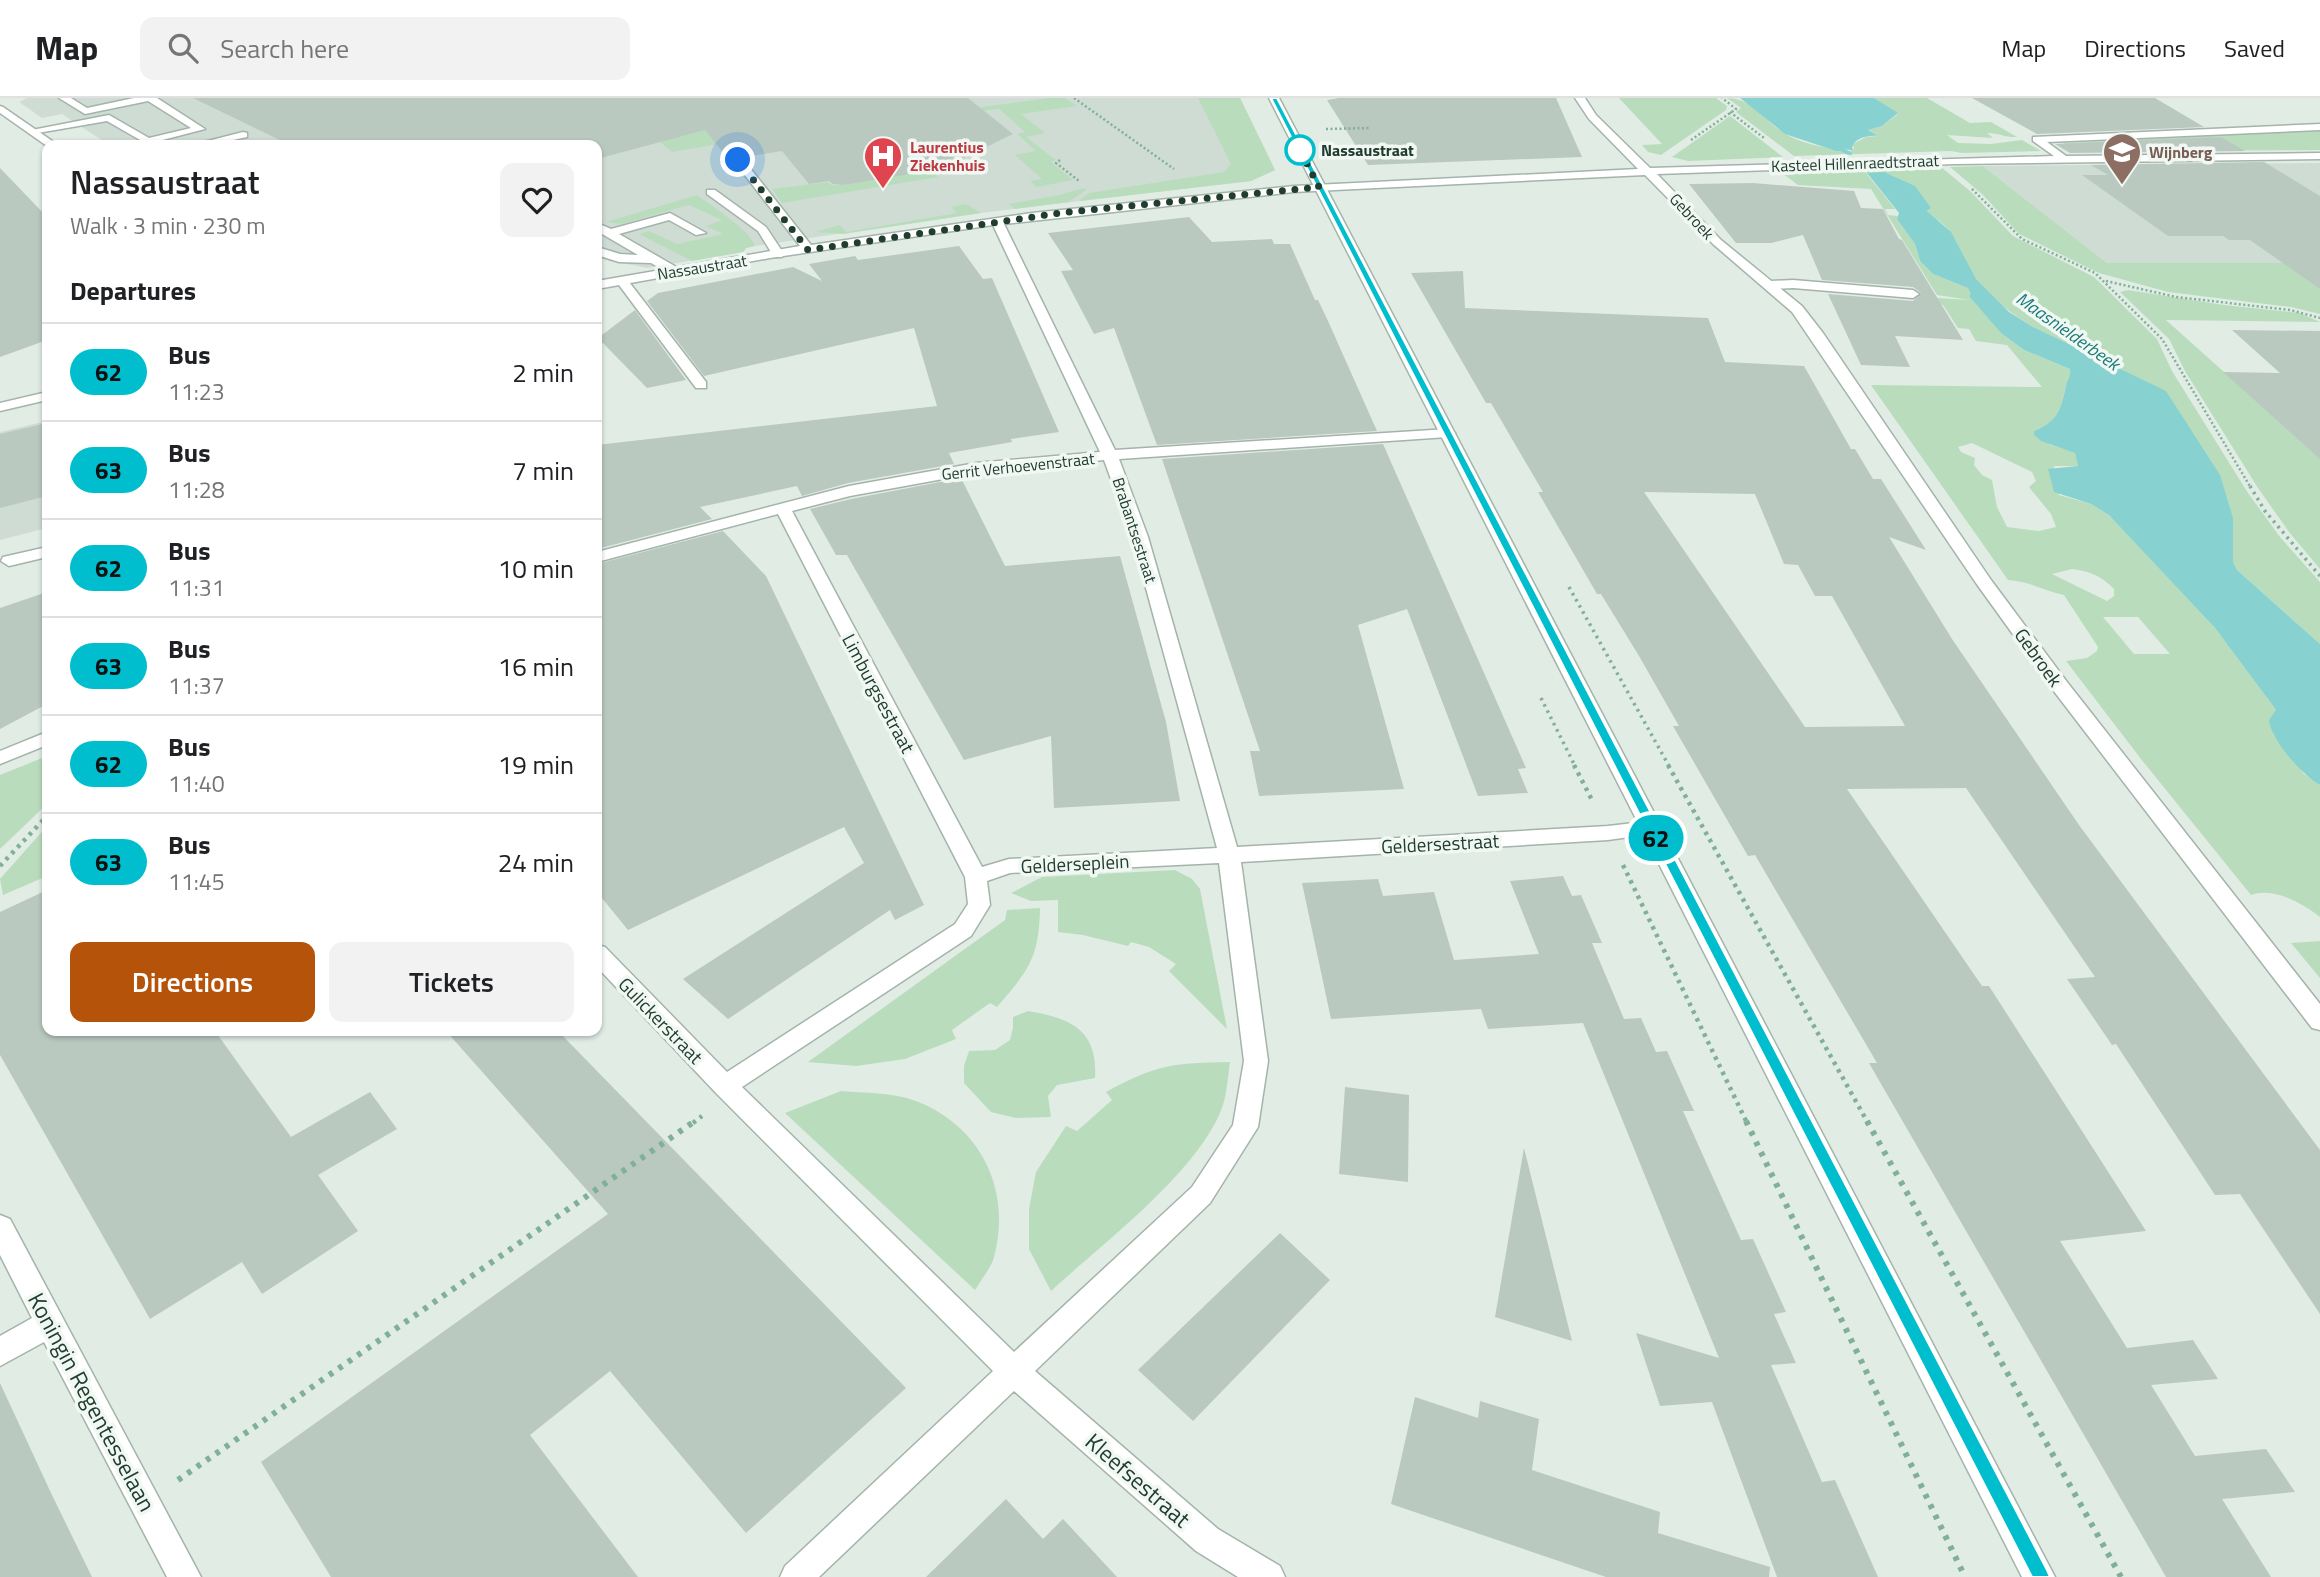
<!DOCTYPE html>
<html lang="en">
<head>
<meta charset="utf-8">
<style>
  body { margin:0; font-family:"Titillium Web",sans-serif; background:#f2f2f2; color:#202124; height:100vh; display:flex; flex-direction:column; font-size:26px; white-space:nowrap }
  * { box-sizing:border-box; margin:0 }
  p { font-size:23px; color:#757577 }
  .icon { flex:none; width:38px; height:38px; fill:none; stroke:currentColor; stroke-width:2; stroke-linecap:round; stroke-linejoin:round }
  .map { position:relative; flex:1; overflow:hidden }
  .details { position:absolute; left:42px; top:42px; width:560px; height:896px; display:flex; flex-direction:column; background:#fff; border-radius:14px; box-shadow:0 2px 5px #0004 }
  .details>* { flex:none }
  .badge { padding:0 14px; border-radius:23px; font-size:24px; line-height:46px }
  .you { position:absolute; width:35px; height:35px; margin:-18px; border:5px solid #fff; border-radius:50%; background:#1a73e8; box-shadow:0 0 0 10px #1a73e833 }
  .map>.badge { position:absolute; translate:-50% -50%; box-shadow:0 0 0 4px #fff }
  h2 { padding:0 28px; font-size:26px; line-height:63px }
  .round { display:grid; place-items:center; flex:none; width:74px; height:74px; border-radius:14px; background:#f2f2f2 }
  .head { display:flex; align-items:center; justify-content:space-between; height:119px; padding:0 28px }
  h1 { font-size:33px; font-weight:600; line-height:52px }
  .primary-button { display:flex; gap:14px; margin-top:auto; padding:14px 28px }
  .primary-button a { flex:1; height:80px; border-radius:14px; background:#b45309; color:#fff; font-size:28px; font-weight:600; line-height:80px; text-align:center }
  .primary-button a+a { background:#f2f2f2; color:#202124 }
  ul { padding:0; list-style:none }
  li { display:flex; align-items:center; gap:21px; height:98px; padding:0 28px; border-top:2px solid #e0e0e0 }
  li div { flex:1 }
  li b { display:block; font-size:26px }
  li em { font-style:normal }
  li .badge { min-width:77px; font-weight:700; text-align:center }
  header { display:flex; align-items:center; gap:42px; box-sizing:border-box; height:98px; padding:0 35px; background:#fff; border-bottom:2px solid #e0e0e0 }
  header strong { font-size:33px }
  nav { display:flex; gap:38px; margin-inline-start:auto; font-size:24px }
  .search { width:490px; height:63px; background:#f2f2f2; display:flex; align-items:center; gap:18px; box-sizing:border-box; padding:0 24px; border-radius:14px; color:#757577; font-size:26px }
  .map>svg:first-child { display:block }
  .built { fill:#cfdcd4 }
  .green { fill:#b9ddbc; fill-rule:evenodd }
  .water { fill:#87d2d0 }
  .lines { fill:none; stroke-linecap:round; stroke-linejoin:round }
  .stream { fill:#87d2d0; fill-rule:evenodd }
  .building { fill:#b9c9c0; fill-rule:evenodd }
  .service-casing { stroke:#a4b4ab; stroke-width:3 }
  .minor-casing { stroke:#a4b4ab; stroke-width:3 }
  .tertiary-casing { stroke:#a4b4ab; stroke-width:3 }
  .path-far3 { stroke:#80b099; stroke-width:2.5; stroke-dasharray:2 2.5; stroke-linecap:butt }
  .path-far2 { stroke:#80b099; stroke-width:3.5; stroke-dasharray:2.5 4.5; stroke-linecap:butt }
  .path-far1 { stroke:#80b099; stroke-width:4.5; stroke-dasharray:3.5 5; stroke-linecap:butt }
  .path { stroke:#80b099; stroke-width:6; stroke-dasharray:4.5 7; stroke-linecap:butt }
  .service { fill:#fff; fill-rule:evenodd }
  .minor { fill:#fff; fill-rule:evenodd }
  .tertiary { fill:#fff; fill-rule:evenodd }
  .line { fill:#00becd; stroke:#fff; stroke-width:2 }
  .walk { stroke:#213d30; stroke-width:7; stroke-dasharray:0 12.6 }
  .stop-dot { fill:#fff; stroke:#00becd; stroke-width:3.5 }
  .labels { text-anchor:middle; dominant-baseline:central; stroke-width:7; stroke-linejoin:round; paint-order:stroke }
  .far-health-label { font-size:16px; font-weight:bold; fill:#be3a42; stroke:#f1f8f3; text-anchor:start }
  .far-stop-label { font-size:16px; font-weight:bold; fill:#213d30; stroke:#f1f8f3; text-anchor:start }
  .far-education-label { font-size:16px; font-weight:bold; fill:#785e54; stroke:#f1f8f3; text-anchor:start }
  .far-street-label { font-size:16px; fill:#213d30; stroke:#f1f8f3 }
  .far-water-label { font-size:18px; font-style:italic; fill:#1a7a79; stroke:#f1f8f3 }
  .street-label { font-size:19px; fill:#213d30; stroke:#f1f8f3 }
  .near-street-label { font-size:23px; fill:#213d30; stroke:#f1f8f3 }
</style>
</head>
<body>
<header>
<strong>Map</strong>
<div class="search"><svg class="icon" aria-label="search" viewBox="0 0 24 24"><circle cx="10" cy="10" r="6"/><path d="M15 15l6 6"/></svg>Search here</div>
<nav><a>Map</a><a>Directions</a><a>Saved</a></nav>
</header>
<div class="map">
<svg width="2320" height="1479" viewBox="0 0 2320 1479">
  <rect width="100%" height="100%" fill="#e1ece5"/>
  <!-- built -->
  <g class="built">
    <path d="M27 0H1240L1275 72 1251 83 981 115 755 148 746 150 743 154 647 170 597 160V47H109L62 16 42 20 19 4Z"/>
    <path d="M2320 65V165L2263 166 2107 165 1983 68Z"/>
    <path d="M47 323V430L0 442V334Z"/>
  </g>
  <!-- green -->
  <g class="green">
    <path d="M653 0 742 42 672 54 660 44 700 32Z"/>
    <path d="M1048 0H1065L1077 8 1021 16 1045 35 1026 39 1056 62 1051 64 1073 82 1037 89 1030 83 1042 81 1015 57 1036 53 1017 36 1025 34 999 11 971 14 968 11Z"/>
    <path d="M1198 0H1240L1275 72 1251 83 1079 103 1089 95 1224 74 1231 66Z"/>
    <path d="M1619 0H1716L1727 8 1726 12 1661 57 1648 54 1642 47 1662 46Z"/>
    <path d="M1727 0C1751 0 1762 21 1784 35 1803 47 1838 53 1854 53L1853 46 1866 39 1878 38 1868 32 1882 28 1898 16 1874 0H1927L1970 25 1991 24 2017 39C2006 40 1996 34 1987 35L1993 40 1947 37 1958 45 1991 46 2022 42 2041 53 1962 55 1951 53 1794 58 1736 14 1741 10Z"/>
    <path d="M1730 18 1783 59 1688 63 1672 59Z"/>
    <path d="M2320 32V52L2075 53 2061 47 2064 45Z"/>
    <path d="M1983 68 2107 165H2320V216L2291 209 2168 194 2099 175 2019 136 1983 97 1950 69Z"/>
    <path d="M1941 69 1970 93 2013 138 2094 179 2157 241 2172 273 2248 395 2280 439 2320 484V546L2237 472 2233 464V420L2033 229C2011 215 1985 197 1971 175 1962 162 1959 147 1951 135 1944 125 1934 120 1927 113L1930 111C1909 88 1900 73 1866 75L1895 111H1885L1888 117 1898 118 1897 121 1915 146 1920 163 1933 176 1968 190 2001 235 2024 252 2070 271C2071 279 2067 281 2066 288 2059 314 2061 321 2034 333V337L2051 347 2075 354 2078 368H2054L2059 397 2091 406 2114 421 2215 530 2276 612 2273 636 2304 676 2320 687V819C2302 805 2274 789 2251 797L2141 661 2066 563 2087 560 2097 553 2098 549 2064 497C2045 493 2028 483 2008 482L1871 287 2042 289 2007 247 1976 243 1969 231 1958 230 1943 207 1939 206 1937 200 1970 202 1937 197 1871 91 1798 87 1782 75ZM1972 345 2032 374 2036 383 2029 389 2051 416 2056 429 2039 433 2007 429 1997 409 1992 382 1982 377 1974 367 1975 360 1961 354 1958 349ZM2072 471C2089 473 2102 478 2114 491V498L2107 503 2052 476ZM2103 519H2138L2170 556H2134Z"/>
    <path d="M931 72 938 79 782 105 772 91 828 84 831 87H842Z"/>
    <path d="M1084 90 1086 92 1068 104 1015 111 1009 106 1059 97Z"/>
    <path d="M697 97C712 108 750 132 755 148L746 150 743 154 692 163 639 136 649 133 677 146 723 136 706 128 722 122 689 107 621 126 606 124Z"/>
    <path d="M966 106 981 115 843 136 815 134 840 127 846 134 957 115 951 109Z"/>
    <path d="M2128 192 2224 207 2300 215 2320 224 2166 222 2320 360V471L2289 434 2258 390 2185 273 2169 241 2120 194Z"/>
    <path d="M47 658V706L0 751V677Z"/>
    <path d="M47 728V778L3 797 0 781Z"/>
    <path d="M1175 772 1192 781 1200 791 1227 931 1169 873 1176 866 1149 849 1131 844 1128 848 1083 837 1058 834V802L1031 803 1011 795 1042 779Z"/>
    <path d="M1040 810C1039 860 1029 872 997 909L990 905 952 932 956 941 905 961 856 968 808 964 1005 822 1007 812Z"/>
    <path d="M2320 843V880L2291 845Z"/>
    <path d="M1028 913C1071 920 1098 932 1095 980L1057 987 1048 998 1051 1019 1016 1020 991 1014 964 985V968L969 953 995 952 1010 942 1013 930V919Z"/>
    <path d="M1230 964C1228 978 1227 994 1223 1007 1201 1072 1102 1146 1051 1193L1029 1151V1111L1036 1074 1066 1028 1077 1033 1112 1002 1106 994C1157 966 1174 965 1230 964Z"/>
    <path d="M841 993C866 995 892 994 916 1003 981 1028 1012 1092 994 1159 991 1170 981 1182 975 1192L785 1015Z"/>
  </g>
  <!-- water -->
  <g class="water">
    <path d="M1740 0H1874L1898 15 1882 28 1868 32 1878 38C1868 37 1854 40 1852 50L1854 53 1841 50 1843 53H1836L1785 36Z"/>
    <path d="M1884 74 1915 88 1931 110 1927 113 1951 134 1976 181 2009 214 2033 229 2166 293 2220 377 2233 420V464L2237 472 2320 546V687C2303 678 2270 641 2269 622L2276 612 2215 530 2110 418 2091 406 2054 394 2048 371 2078 368 2075 355 2041 343 2034 337V333C2059 322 2060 313 2066 288 2067 281 2071 279 2070 271L2024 252 2001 235 1969 198 1971 196 1968 190 1933 176 1920 163 1915 146 1897 121 1899 115 1867 75Z"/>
  </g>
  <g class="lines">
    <!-- stream -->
    <path class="stream" d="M1829 33 1844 50 1852 55V57C1840 57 1833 44 1826 35Z"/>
  </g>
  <!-- building -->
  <g class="building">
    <path d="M193 0H968L1013 36 941 71 843 87 833 86 829 83 809 86 782 53 744 59 739 56 728 61 705 32 597 61V47H290Z"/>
    <path d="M1339 0H1556L1582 59 1368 67 1327 2Z"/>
    <path d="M1972 0H2155L2204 29 2037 36Z"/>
    <path d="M2221 39 2245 53 2070 55 2055 46Z"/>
    <path d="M2264 64 2320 98V191L2250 142H2229L2223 138H2168L2082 77H2108L2091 67Z"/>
    <path d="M0 70 47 119V242L0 259Z"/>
    <path d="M1753 85 1854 93 1861 110 1883 111 1899 141 1902 142 1963 242 1895 238 1910 269 1861 267 1828 196 1913 203 1921 195 1913 189 1822 182 1803 137 1771 145H1736L1689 86Z"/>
    <path d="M1189 119 1212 144 1272 141 1274 146H1290L1315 202H1318L1328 223 1377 333 1157 347 1114 230 1094 236 1061 173 1073 172 1048 135Z"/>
    <path d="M959 148 983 181 992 180 1059 334 1011 341 1012 344 949 355 954 366 848 385 802 398 797 388 700 409 712 421 597 451V347L937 308 914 230 704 278 647 203 658 195 793 169 822 183 809 166 855 158 858 162Z"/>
    <path d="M1463 173 1465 210 1708 220 1725 264 1804 268 1851 351H1855L1873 381H1881L1926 452 1889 439 1952 541 2079 727 2320 1052V1216L2240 1096 2215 1097 2116 946 2112 947 2067 881 2095 879 1966 690 1847 691 1982 888H1989L2146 1133 2060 1143 2127 1250 2193 1242 2218 1281 2151 1287 2195 1358 2266 1351 2295 1394 2222 1401 2271 1479H2166L1869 965H1877L1755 757 1748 758 1673 628H1679L1639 558 1601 496H1597L1538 394H1543L1491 305H1486L1411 175ZM1644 394 1755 396 1784 466 1798 467 1815 498H1832L1905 628 1805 629Z"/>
    <path d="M635 212 686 282 647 290 598 240Z"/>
    <path d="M2232 232 2320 233V361L2223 274 2280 275Z"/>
    <path d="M47 325V398L0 410V336Z"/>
    <path d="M1383 346 1526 670 1518 671 1528 695 1478 698 1407 511 1358 527 1404 691 1259 698 1250 653H1260L1162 361Z"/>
    <path d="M961 380 1005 468 1120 458 1166 624 1180 703 1054 710 1051 638 964 662 847 457H836L810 411 851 401Z"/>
    <path d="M723 433 766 478 924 807 895 822 890 812 728 921 683 881 864 765 844 729 628 832 597 794V466Z"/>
    <path d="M47 494V606L0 631V510Z"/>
    <path d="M1563 778 1572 798 1581 797 1602 845H1592L1624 921 1641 920 1656 954 1667 953 1694 1013H1683L1741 1142 1753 1141 1786 1214 1774 1216 1796 1265 1771 1267 1822 1384 1835 1382 1878 1479H1777L1712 1304 1660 1308 1636 1235 1719 1260 1583 925 1488 931 1481 911 1331 921 1302 785 1378 781 1383 798 1434 794 1454 862 1539 856 1510 783Z"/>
    <path d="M47 792V933H215L291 1039 370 994 397 1031 318 1077 358 1133 262 1196 242 1164 150 1221 0 957V814Z"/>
    <path d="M446 933H558L906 1290 746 1435 610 1273 530 1337 638 1479H331L261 1364 608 1116Z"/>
    <path d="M1345 989 1409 997 1408 1084 1339 1076Z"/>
    <path d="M1524 1050 1572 1243 1495 1219Z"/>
    <path d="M1280 1135 1330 1182 1193 1323 1138 1272Z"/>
    <path d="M0 1285 51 1395 92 1479H0Z"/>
    <path d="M1415 1299 1478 1320 1480 1303 1539 1321 1532 1372 1660 1414 1658 1435 1770 1469 1769 1479H1606L1391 1406Z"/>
    <path d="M1006 1401 1043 1441 1063 1421 1117 1479H926Z"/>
  </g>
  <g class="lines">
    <defs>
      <g id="service">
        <path d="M59 0H71L87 10 134 0H157L205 31 147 46 107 23 32 36V32L109 17 149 40 191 30 148 3 85 16Z"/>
        <path d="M243 34 247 35V39L210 47H192Z"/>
        <path d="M707 92H715L766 129 784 156 782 159H774L758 133 707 96Z"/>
        <path d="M670 115 706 135 696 137 669 122 619 136 678 170V176H670L651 165 619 164 597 157V149L620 156 638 157 597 133V125L611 131Z"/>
        <path d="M622 179 626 180 706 284V290H696L616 183Z"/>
        <path d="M1793 182 1913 192 1919 196 1913 200 1793 190 1771 191 1765 187 1771 183Z"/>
        <path d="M47 449V459L9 468 1 463 3 459Z"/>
      </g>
      <g id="minor">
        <path d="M1575 0H1585L1596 17 1650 70 2054 58 2033 43V39L2320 26V32L2047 44 2066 58 2320 55V61L1955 66 1657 76 1721 142 1802 208 1823 235 1991 482 2067 584 2320 906V932L2312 930 2053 592 1976 485 1792 214 1713 146 1645 77 1294 94 1004 126 1115 352 1448 331 1455 335 1448 339 1119 361 1148 439 1237 749 1608 728 1651 723 1658 725 1661 730 1658 735 1608 742 1241 764 1268 963 1258 1029 1210 1105 1035 1273 1218 1431 1280 1468 1285 1479H1238L1196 1453 1014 1293 819 1479H780L785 1468 993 1273 716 995 597 869V847L605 849 727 974 955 826 968 806 965 779 778 416 597 464V454L849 388 976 365 1100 354 993 127 770 160 597 191V183L800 148 733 62 738 59 742 60 811 147 1032 115 1294 88 1638 71 1589 21ZM1104 362 1132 439 1217 750 1009 761 982 769 792 413 850 398 976 375ZM1219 765 1244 963 1233 1027 1192 1089 1014 1254 742 989 971 838 990 807 987 783 1010 775Z"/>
        <path d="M0 8 3 9 58 47 47 48 0 15Z"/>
        <path d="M47 294V302L0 313V305Z"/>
        <path d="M47 634V647L0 666V653Z"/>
        <path d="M0 1117 10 1121 201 1479H167L44 1244 0 1268V1238L32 1220 0 1157Z"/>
      </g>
      <path id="tertiary" d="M1269 0H1279L2055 1479H2022Z"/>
    </defs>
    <!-- service casing -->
    <use href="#service" class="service-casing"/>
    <!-- minor casing -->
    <use href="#minor" class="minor-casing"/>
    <!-- tertiary casing -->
    <use href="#tertiary" class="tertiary-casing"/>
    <!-- path-far3 -->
    <g class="path-far3">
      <path d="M1074 0 1174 71"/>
      <path d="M1730 14 1764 40"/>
      <path d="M1326 31 1370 30"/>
      <path d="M1691 42 1736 11 1722 0"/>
      <path d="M1060 62 1056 65 1079 83"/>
      <path d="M1972 91 2022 141 2095 175 2162 241 2251 390"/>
      <path d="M2106 183 2176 199 2290 212 2320 220"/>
    </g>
    <!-- path-far2 -->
    <g class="path-far2">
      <path d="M2250 388 2265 413 2320 478"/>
      <path d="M1569 489 1669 668"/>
      <path d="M1541 600 1575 668"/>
    </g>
    <!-- path-far1 -->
    <g class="path-far1">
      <path d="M1574 667 1592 702"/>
      <path d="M1668 667 1868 1025"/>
      <path d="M1623 767 1747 1025"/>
      <path d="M0 768 47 718"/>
      <path d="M693 1025 702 1018"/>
    </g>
    <!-- path -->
    <g class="path">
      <path d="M1746 1023 1965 1479"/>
      <path d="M1867 1023 2121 1479"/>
      <path d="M178 1382 695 1023"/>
    </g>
    <!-- service -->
    <use href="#service" class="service"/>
    <!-- minor -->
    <use href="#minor" class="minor"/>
    <!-- tertiary -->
    <use href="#tertiary" class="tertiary"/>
  </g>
  <!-- line -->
  <path class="line" d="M1271 0H1277L2047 1472 2050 1479H2032Z"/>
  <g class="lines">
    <!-- walk -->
    <path class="walk" d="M738 62 808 152 1060 115 1319 89 1300 52"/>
  </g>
  <!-- icons -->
  <defs>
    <symbol id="school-pin" viewBox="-11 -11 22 30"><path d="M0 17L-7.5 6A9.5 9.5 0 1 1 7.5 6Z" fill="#8d6e63" stroke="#f1f8f3"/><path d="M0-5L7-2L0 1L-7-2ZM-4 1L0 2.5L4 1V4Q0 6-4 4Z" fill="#fff"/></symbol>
    <symbol id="hospital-pin" viewBox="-11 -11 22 30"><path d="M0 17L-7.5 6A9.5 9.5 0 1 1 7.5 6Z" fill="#e0444e" stroke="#f1f8f3"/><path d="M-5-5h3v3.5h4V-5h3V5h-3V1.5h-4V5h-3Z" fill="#fff"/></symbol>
  </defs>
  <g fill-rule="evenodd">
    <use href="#school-pin" x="2100" y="32" width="44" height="60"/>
    <use href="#hospital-pin" x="861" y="36" width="44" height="60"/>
  </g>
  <!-- markers -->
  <circle class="stop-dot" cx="1300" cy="52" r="14"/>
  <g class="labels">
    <!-- far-health labels -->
    <g class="far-health-label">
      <text x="910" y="49">Laurentius<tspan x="910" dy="18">Ziekenhuis</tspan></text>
    </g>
    <!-- far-stop labels -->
    <g class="far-stop-label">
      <text x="1321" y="52">Nassaustraat</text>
    </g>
    <!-- far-education labels -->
    <g class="far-education-label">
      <text x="2149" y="54">Wijnberg</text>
    </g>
    <!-- far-street labels -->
    <g class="far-street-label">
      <text transform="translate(1855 65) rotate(-2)">Kasteel Hillenraedtstraat</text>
      <text transform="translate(1692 118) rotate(47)">Gebroek</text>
      <text transform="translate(702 169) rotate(-9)">Nassaustraat</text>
      <text transform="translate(1018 368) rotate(-6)">Gerrit Verhoevenstraat</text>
      <text transform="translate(1135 432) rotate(72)">Brabantsestraat</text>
    </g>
    <!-- far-water labels -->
    <g class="far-water-label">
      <text transform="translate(2068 233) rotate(35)">Maasnielderbeek</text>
    </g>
    <!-- street labels -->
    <g class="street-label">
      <text transform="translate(2039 559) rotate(54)">Gebroek</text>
      <text transform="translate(879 595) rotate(62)">Limburgsestraat</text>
      <text transform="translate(1440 745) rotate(-3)">Geldersestraat</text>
      <text transform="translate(1075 765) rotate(-3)">Gelderseplein</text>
      <text transform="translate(661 922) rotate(46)">Gulickerstraat</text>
    </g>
    <!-- near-street labels -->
    <g class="near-street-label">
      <text transform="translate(92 1304) rotate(62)">Koningin Regentesselaan</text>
      <text transform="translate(1138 1382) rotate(41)">Kleefsestraat</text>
    </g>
  </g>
</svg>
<div class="you" style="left:738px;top:62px"></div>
<b class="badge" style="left:1656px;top:740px;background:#00becd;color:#111">62</b>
<section class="details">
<div class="head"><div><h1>Nassaustraat</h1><p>Walk · 3 min · 230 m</p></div><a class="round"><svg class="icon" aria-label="heart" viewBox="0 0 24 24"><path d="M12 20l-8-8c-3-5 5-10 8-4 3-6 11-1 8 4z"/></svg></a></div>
<h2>Departures</h2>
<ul>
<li><span class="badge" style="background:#00becd;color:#111">62</span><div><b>Bus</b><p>11:23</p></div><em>2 min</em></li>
<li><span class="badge" style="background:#00becd;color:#111">63</span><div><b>Bus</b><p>11:28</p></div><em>7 min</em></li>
<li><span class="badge" style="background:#00becd;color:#111">62</span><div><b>Bus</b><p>11:31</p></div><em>10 min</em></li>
<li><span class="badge" style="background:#00becd;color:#111">63</span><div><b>Bus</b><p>11:37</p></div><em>16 min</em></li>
<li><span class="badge" style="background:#00becd;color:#111">62</span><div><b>Bus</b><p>11:40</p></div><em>19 min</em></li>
<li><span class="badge" style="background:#00becd;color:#111">63</span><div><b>Bus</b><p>11:45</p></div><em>24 min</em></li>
</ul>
<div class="primary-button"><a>Directions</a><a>Tickets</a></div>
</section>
</div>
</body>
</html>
